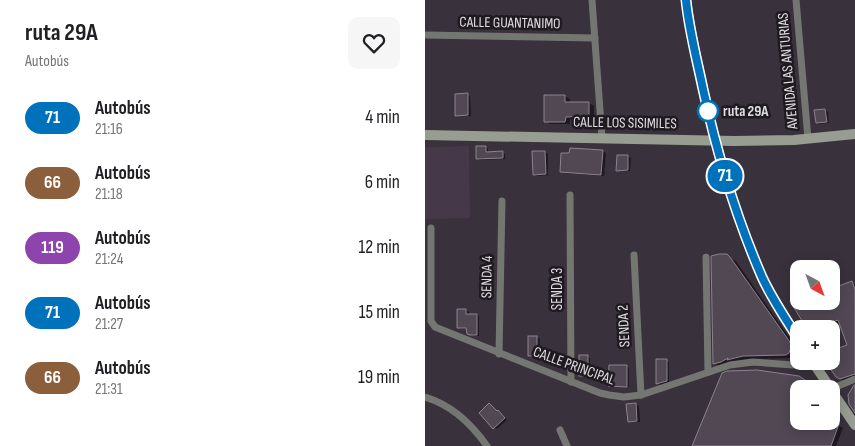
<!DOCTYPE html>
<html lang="es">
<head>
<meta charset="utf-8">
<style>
  body { margin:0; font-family:"Sofia Sans Condensed",sans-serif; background:#f6f6f6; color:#202124; height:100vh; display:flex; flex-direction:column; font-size:19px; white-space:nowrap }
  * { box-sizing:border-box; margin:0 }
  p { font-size:16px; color:#757577 }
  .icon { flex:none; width:28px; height:28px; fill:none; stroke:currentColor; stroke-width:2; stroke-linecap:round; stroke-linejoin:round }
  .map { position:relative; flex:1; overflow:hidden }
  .details { display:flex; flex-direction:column; background:#fff; width:425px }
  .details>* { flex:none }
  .badge { padding:0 10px; border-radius:16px; font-size:18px; line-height:32px }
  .needle { width:32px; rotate:139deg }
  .controls { position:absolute; left:365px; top:260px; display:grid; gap:10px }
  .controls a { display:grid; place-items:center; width:50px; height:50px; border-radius:10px; background:#fff; box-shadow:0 2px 12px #0003; font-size:25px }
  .map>.badge { position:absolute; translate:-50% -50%; box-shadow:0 0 0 2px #fff }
  .round { display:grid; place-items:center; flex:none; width:52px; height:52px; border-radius:10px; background:#f6f6f6 }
  .summary { display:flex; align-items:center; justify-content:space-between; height:85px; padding:0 25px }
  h1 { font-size:24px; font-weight:700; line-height:38px }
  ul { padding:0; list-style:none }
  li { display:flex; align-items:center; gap:15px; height:65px; padding:0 25px }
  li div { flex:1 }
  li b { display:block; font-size:19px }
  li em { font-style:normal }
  li .badge { min-width:55px; font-weight:700; text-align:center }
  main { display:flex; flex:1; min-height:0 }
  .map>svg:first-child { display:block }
  .built { fill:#453849 }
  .shadow { fill:#0007 }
  .building { fill:#514854; stroke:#8d8390 }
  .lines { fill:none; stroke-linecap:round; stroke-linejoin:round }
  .street { stroke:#747771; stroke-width:7 }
  .secondary { stroke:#989d92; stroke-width:10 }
  .line-casing { stroke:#fff; stroke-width:11 }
  .line { stroke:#0072bc; stroke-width:8 }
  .stop-dot { fill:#fff; stroke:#0072bc; stroke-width:2.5 }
  .labels { text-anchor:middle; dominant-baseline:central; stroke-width:5; stroke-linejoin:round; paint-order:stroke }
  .street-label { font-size:15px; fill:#e1dbe2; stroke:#1e1a20 }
  .stop-label { font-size:15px; font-weight:bold; fill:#e1dbe2; stroke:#1e1a20; text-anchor:start }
</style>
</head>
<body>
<main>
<section class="details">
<div class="summary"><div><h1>ruta 29A</h1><p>Autobús</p></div><a class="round"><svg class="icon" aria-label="heart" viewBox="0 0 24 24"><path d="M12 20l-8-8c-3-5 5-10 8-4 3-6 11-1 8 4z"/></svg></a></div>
<ul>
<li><span class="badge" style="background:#0072bc;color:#fff">71</span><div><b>Autobús</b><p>21:16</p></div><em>4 min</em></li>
<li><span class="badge" style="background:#8b5e3c;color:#fff">66</span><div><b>Autobús</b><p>21:18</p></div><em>6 min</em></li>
<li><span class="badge" style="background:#8e44ad;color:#fff">119</span><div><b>Autobús</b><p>21:24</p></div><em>12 min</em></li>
<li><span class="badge" style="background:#0072bc;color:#fff">71</span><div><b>Autobús</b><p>21:27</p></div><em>15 min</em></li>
<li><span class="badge" style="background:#8b5e3c;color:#fff">66</span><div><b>Autobús</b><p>21:31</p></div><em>19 min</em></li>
</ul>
</section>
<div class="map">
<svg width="430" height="446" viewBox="0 0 430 446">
  <rect width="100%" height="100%" fill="#39313c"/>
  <!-- built -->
  <path class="built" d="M44 146 45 218 0 219V147Z"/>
  <!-- shadow -->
  <g class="shadow">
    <path d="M43 95 45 96 46 116H34L31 115Z"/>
    <path d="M140 96 145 99V103H164L169 106V118L145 119V124H125L121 121Z"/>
    <path d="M400 110 403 112 404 123 395 124 392 123Z"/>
    <path d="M61 147 63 148V153L77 152 80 154V159L55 160 52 159Z"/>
    <path d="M178 151 181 153 179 176 140 173 136 171Z"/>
    <path d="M120 152 123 154V175L112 176 109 174Z"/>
    <path d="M203 156 206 158 205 171H195L193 170Z"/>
    <path d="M302 256 311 261 372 349 370 356 367 358 325 359 295 366 289 363Z"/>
    <path d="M427 283 430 284V378L422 382 414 378 406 361 424 346 416 323 402 329H384L406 301Z"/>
    <path d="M41 310 44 312V315H52L54 316V336H49L43 333V329H36L33 327Z"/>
    <path d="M104 337 112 338 115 339 114 357H107L104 356Z"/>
    <path d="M162 356 165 358V377H158L155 375Z"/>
    <path d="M241 361 244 362V382L235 385 232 383Z"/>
    <path d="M202 366 204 368V387H187L184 385Z"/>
    <path d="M374 378 387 386 390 389H374V421H406V416L410 424 418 428 411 446H268Z"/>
    <path d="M211 405 214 406 215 422H206L204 421Z"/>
    <path d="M74 411 82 420 72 429 69 428Z"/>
  </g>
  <!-- building -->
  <g class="building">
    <path d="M43 93V115L30 116V94Z"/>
    <path d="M119 95H140V102H164V116L141 117 140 122H119Z"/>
    <path d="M400 109 402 122 391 123 389 110Z"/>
    <path d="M51 146H61V152L78 151V158L51 159Z"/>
    <path d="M145 148 178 150 176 175 135 172 136 153H144Z"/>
    <path d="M107 151H120L121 174 108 175Z"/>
    <path d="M192 155H203V170L191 171Z"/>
    <path d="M294 254H302L305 257 367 345 364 353 361 355 318 356 302 360 303 358 296 362 288 364 286 256Z"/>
    <path d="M427 281 430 289V374L415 379 411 377 400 361H406V351L422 345 413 320 389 329H382L365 301H406V289Z"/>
    <path d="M32 309H41V314H52V335H45L42 334 41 328H32Z"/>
    <rect x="103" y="336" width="9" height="20"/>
    <rect x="154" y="355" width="9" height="21"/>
    <path d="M231 359H242V381L231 384Z"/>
    <path d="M184 365H202V387L183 386Z"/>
    <path d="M332 370 374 376 383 382 389 389H374V421H404L414 424 406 446H267L297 373 302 371Z"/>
    <path d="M429 385H430V413L424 404 423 395Z"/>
    <path d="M64 403 72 411 73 410 80 418 68 429 54 413Z"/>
    <path d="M211 403 212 421 203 422 201 404Z"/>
  </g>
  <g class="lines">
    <!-- street -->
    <g class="street">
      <path d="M167 0 177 138"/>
      <path d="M371 0 383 139"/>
      <path d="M0 35 170 38"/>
      <path d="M145 195 146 382"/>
      <path d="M6 228V321L10 327 175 393 184 395 199 397 216 395 305 365 328 362 368 365 376 361"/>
      <path d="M209 255 216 395"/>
      <path d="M281 257 283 372"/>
      <path d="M74 354 77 201"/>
      <path d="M406 389 430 379"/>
      <path d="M0 397C27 405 46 423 62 446"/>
      <path d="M135 430 142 446"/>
    </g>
    <!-- secondary -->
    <g class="secondary">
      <path d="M261 0C265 32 272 62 279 93 293 156 311 218 337 277 347 299 361 319 374 339"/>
      <path d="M0 135 309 141 369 140 430 134"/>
      <path d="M387 361 406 389"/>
      <path d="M406 390 430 425"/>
    </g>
  </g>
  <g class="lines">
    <defs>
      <path id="line" d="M261 0C264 30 272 60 278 89 292 154 311 217 337 277 347 299 361 319 374 340"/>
    </defs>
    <!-- line casing -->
    <use href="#line" class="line-casing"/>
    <!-- line -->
    <use href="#line" class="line"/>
  </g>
  <!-- markers -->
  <circle class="stop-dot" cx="283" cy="111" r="10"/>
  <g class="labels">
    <!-- street labels -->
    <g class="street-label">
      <text transform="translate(85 23) rotate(1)">CALLE GUANTANIMO</text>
      <text transform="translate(363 71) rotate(-95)">AVENIDA LAS ANTURIAS</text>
      <text transform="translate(200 123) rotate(1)">CALLE LOS SISIMILES</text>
      <text transform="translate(62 277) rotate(-89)">SENDA 4</text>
      <text transform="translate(132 289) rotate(-90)">SENDA 3</text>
      <text transform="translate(199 326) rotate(-93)">SENDA 2</text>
      <text transform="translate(149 366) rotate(20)">CALLE PRINCIPAL</text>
    </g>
    <!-- stop labels -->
    <g class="stop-label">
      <text x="298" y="111">ruta 29A</text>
    </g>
  </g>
</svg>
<div class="controls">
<a><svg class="needle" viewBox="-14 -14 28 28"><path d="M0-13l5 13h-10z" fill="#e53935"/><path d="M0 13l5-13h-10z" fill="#757577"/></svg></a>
<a>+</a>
<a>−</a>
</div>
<b class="badge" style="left:300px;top:176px;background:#0072bc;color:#fff">71</b>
</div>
</main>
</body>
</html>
